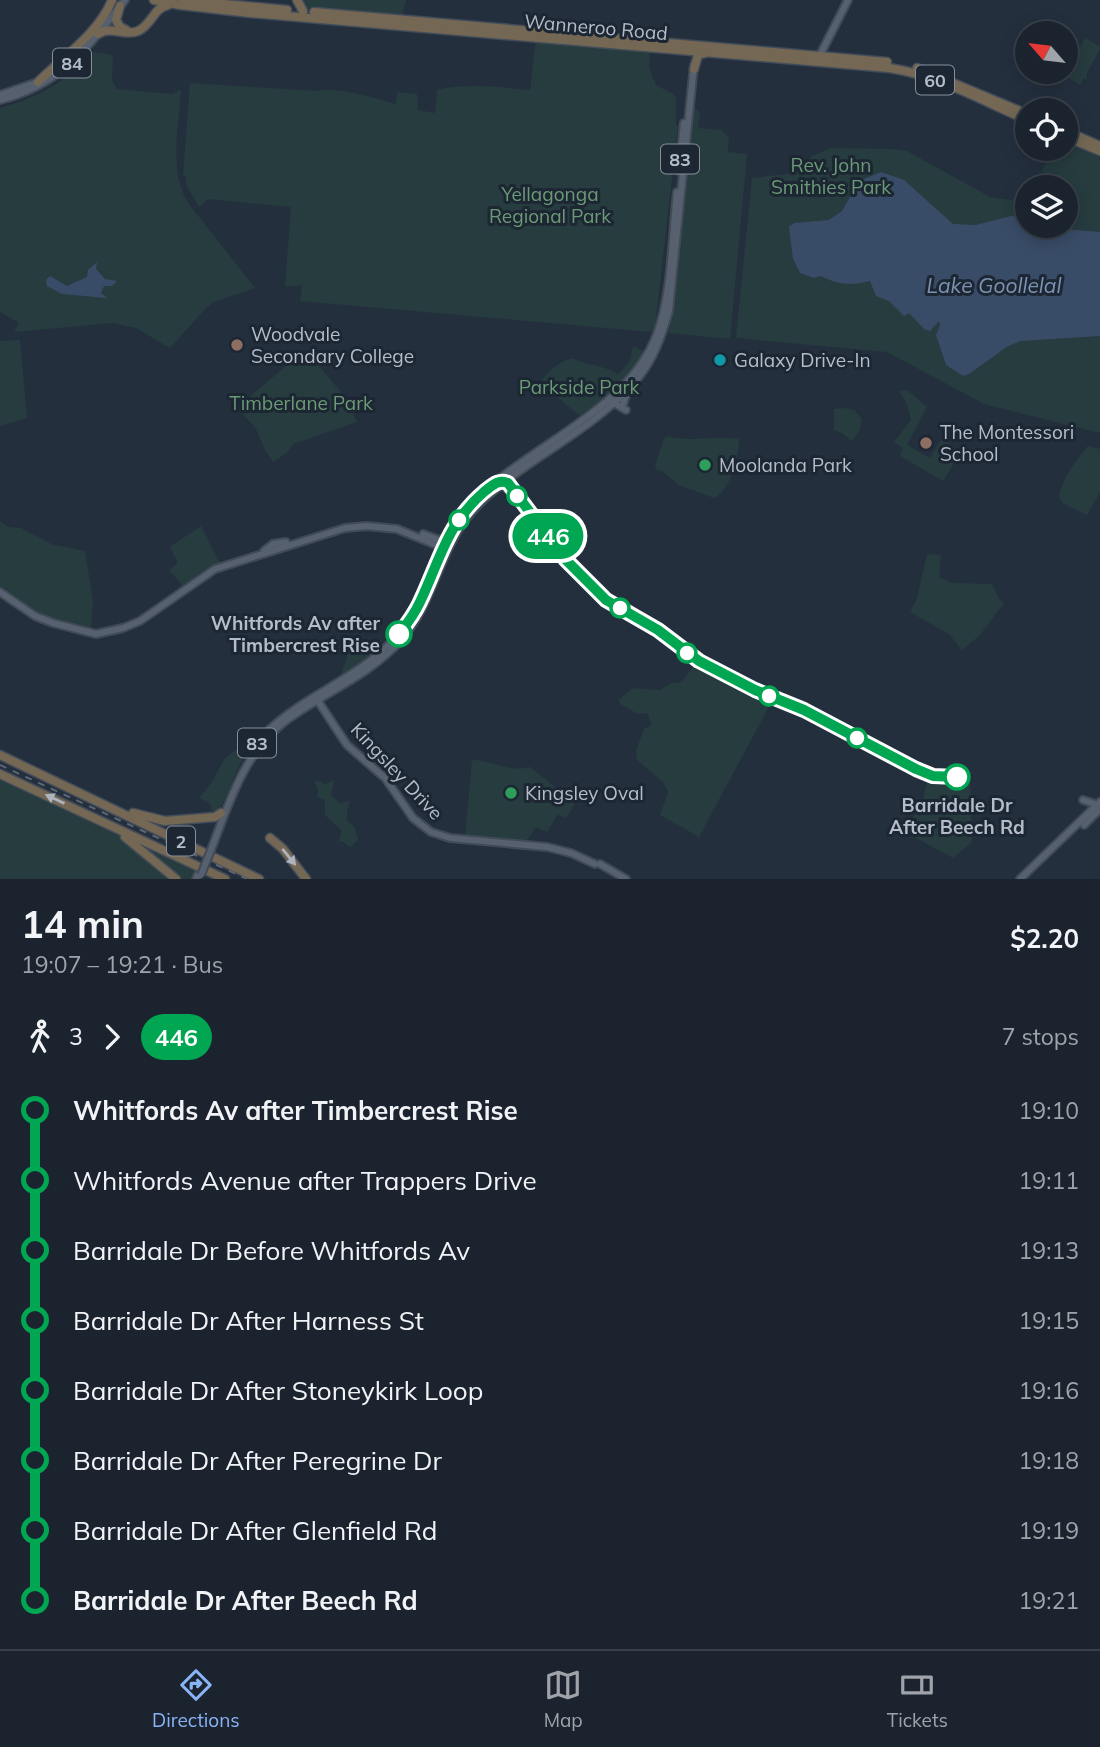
<!DOCTYPE html>
<html lang="en">
<head>
<meta charset="utf-8">
<style>
  body { margin:0; font-family:Mulish,sans-serif; background:#242b36; color:#f1f3f6; height:100vh; display:flex; flex-direction:column; font-size:26px; white-space:nowrap }
  * { box-sizing:border-box; margin:0 }
  p { font-size:23px; color:#a0a4aa }
  .icon { flex:none; width:38px; height:38px; fill:none; stroke:currentColor; stroke-width:2; stroke-linecap:round; stroke-linejoin:round }
  .map { position:relative; height:879px; overflow:hidden }
  .panel { display:flex; flex-direction:column; background:#1b232e; flex:1 }
  .panel>* { flex:none }
  .badge { padding:0 14px; border-radius:23px; font-size:24px; line-height:46px }
  .needle { width:46px; rotate:298deg }
  .buttons { position:absolute; left:1015px; top:21px; display:grid; gap:14px }
  .buttons a { display:grid; place-items:center; width:63px; height:63px; border-radius:50%; background:#1b232e; box-shadow:0 4px 18px #0003,0 0 0 2px #39404a; font-size:35px }
  .map>.badge { position:absolute; translate:-50% -50%; box-shadow:0 0 0 4px #fff }
  .legs { display:flex; align-items:center; gap:10px; height:77px; padding:0 21px; font-size:23px }
  .legs p { margin-inline-start:auto }
  .summary { display:flex; align-items:center; justify-content:space-between; height:119px; padding:0 21px }
  h1 { font-size:38px; font-weight:700; line-height:52px }
  ul { padding:0 21px; list-style:none }
  li { display:flex; align-items:center; gap:24px; height:70px; font-size:26px }
  li i { display:grid; place-items:center; width:10px; height:100%; margin:0 9px; background:currentColor }
  li i::after { content:''; width:18px; height:18px; margin:-9px; border:5px solid; border-radius:50%; background:#1b232e }
  li p { margin-inline-start:auto }
  li:first-child i { background:linear-gradient(#0000 50%,currentColor 0) }
  li:last-child i { background:linear-gradient(currentColor 50%,#0000 0) }
  .tab-bar { display:flex; justify-content:space-around; align-items:center; height:98px; border-top:2px solid #39404a; background:#1b232e; font-size:19px; color:#a0a4aa }
  .tab-bar a { display:grid; justify-items:center; gap:4px }
  .tab-bar .on { color:#8ab4f8 }
  .map>svg:first-child { display:block }
  .green { fill:#263c3f }
  .water { fill:#394c67 }
  .lines { fill:none; stroke-linecap:round; stroke-linejoin:round }
  .major-casing { stroke:#414a57; stroke-width:10 }
  .highway-casing { stroke:#434c59; stroke-width:11 }
  .major { stroke:#56606e; stroke-width:6 }
  .highway { stroke:#746855; stroke-width:8 }
  .rail { stroke:#5a6575; stroke-width:2; stroke-dasharray:7 7; stroke-linecap:butt }
  .major-bridge-casing { stroke:#414a57; stroke-width:10; stroke-linecap:butt }
  .major-bridge { stroke:#56606e; stroke-width:6 }
  .oneway { fill:#aeb4bd }
  .line-1-casing { stroke:#fff; stroke-width:16 }
  .line-1 { stroke:#00a651; stroke-width:10 }
  .education-dot { fill:#8d6e63; stroke:#1d2633; stroke-width:2.5 }
  .culture-dot { fill:#0f9aa8; stroke:#1d2633; stroke-width:2.5 }
  .leisure-dot { fill:#2e9e5b; stroke:#1d2633; stroke-width:2.5 }
  .stop-1-dot { fill:#fff; stroke:#00a651; stroke-width:3.5 }
  .labels { text-anchor:middle; dominant-baseline:central; stroke-width:6; stroke-linejoin:round; paint-order:stroke }
  .shield { fill:#1d2633; stroke:#878f9c; stroke-width:2 }
  .shield-label { font-size:18px; font-weight:bold; fill:#b4bcc9 }
  .street-label { font-size:19px; fill:#b4bcc9; stroke:#1d2633 }
  .park-label { font-size:19px; fill:#6b9a76; stroke:#1d2633 }
  .poi-label { font-size:19px; fill:#b4bcc9; stroke:#1d2633; text-anchor:start }
  .stop-label { font-size:19px; font-weight:bold; fill:#b4bcc9; stroke:#1d2633; text-anchor:end }
  .water-label { font-size:21px; font-style:italic; fill:#7c92b1; stroke:#1d2633 }
</style>
</head>
<body>
<div class="map">
<svg width="1100" height="879" viewBox="0 0 1100 879">
  <rect width="100%" height="100%" fill="#242f3e"/>
  <!-- green -->
  <g class="green">
    <path d="M298 0H406L402 17 297 8Z"/>
    <path d="M1085 38 1100 46V49L1086 75 1087 80 1084 78 1080 85 1065 76Z"/>
    <path d="M536 40 648 50 650 53 649 68 656 85 673 94 676 98V125H678L655 328 651 332 300 301 302 285 285 287 291 207 208 199 199 207 186 185V176H183L190 83 316 91C338 86 374 98 396 104L397 92 417 94 418 110 435 113 437 90C468 83 498 87 530 90Z"/>
    <path d="M93 52 113 55 112 80 117 89 172 94 181 90C179 127 168 172 189 204L255 288 214 302 206 308 170 348 136 328 113 323 14 332 19 323 0 312V108C29 100 56 88 78 67 83 62 87 56 93 52Z"/>
    <path d="M693 107 700 112 698 128 722 130 729 138 728 152 747 154 730 339 669 333Z"/>
    <path d="M1066 140 1100 155V433L984 404 887 352 736 338 752 178 787 174 812 156 831 148 892 149 907 151 990 197 1011 200 1027 195V226H1066V187H1035V184L1053 149H1066Z"/>
    <path d="M20 340 27 418 0 426V341Z"/>
    <path d="M633 346 645 352C630 380 605 398 580 416L550 391 538 385C548 371 555 364 572 358 589 367 605 364 618 375L630 361Z"/>
    <path d="M303 352 308 353 346 398 357 422 293 444 288 452 273 462 265 450 256 429 237 407Z"/>
    <path d="M907 390 927 407 907 445 930 458 942 438 961 452 943 481 900 456 903 448 894 442 911 420 907 404 899 391Z"/>
    <path d="M846 408 854 410 862 419 860 430 852 441 842 433 834 430V409Z"/>
    <path d="M667 436C690 443 715 435 739 439 739 457 731 490 714 498L679 485 662 471 657 470 655 466 664 439Z"/>
    <path d="M1088 446 1100 449V492L1087 515 1064 504 1059 498C1061 479 1076 461 1088 446Z"/>
    <path d="M0 521 9 527 21 528 51 544 85 551 93 601 91 629C55 623 28 611 0 588Z"/>
    <path d="M201 526 220 563 203 571 183 586 169 570 178 563 170 547Z"/>
    <path d="M927 554 941 555 939 577 952 583 992 584 999 599 1004 603 980 635 962 650 949 634 910 612 917 598Z"/>
    <path d="M354 638 359 641 369 655 366 660 344 678 341 674 347 658V647Z"/>
    <path d="M695 664 772 701 699 837 660 815 668 792 663 782 637 760 636 750 644 729 652 725 647 713 638 714 620 704 619 700 632 688 660 690 671 683H678L683 681Z"/>
    <path d="M251 738 255 742C233 767 232 794 214 816L209 802 199 798 210 785 225 758Z"/>
    <path d="M472 760C491 760 510 773 530 767L575 803 566 818 558 814 547 832 536 827 527 841 465 836Z"/>
    <path d="M0 779 197 871 193 879H0Z"/>
    <path d="M334 780 331 795 340 803 350 801 347 811V820L355 828 358 840 350 847 342 841 336 843 340 839 341 830 325 815V800L317 797 318 790 314 782 321 781 324 785Z"/>
    <path d="M931 780 970 781 972 842 953 858 905 832 923 799 927 781Z"/>
  </g>
  <!-- water -->
  <g class="water">
    <path d="M881 172 904 180 953 224 976 225 1011 216 1027 217V226L1100 232V336L1021 341 1008 346 969 374 963 376 946 365 936 335 940 325 939 321 930 331 924 329 909 313 904 316 889 301 876 296 870 281C851 286 839 285 821 276L814 278 800 273 793 259 789 227 794 223 829 220 842 211 859 181Z"/>
    <path d="M97 262 96 269 105 279 117 281 112 286H104L101 293 107 298 62 294 47 286 46 280 50 276 67 286 87 277 88 270Z"/>
  </g>
  <g class="lines">
    <defs>
      <g id="major">
        <path d="M819 57 848 0"/>
        <path d="M0 95 41 81"/>
        <path d="M0 100C61 85 88 47 125 0"/>
        <path d="M679 171 684 123"/>
        <path d="M612 402 626 410"/>
        <path d="M623 404 627 393"/>
        <path d="M502 485 513 493"/>
        <path d="M423 534 439 540 447 538"/>
        <path d="M264 551 273 544 286 542"/>
        <path d="M0 592 35 616 53 623 96 634 123 628 140 621 215 569 345 528 367 526 397 529 444 548"/>
        <path d="M370 647 381 653"/>
        <path d="M316 698 347 745 385 778 413 818 431 832 450 838 547 847 571 853 595 864"/>
        <path d="M269 730C308 693 362 677 397 636 431 597 436 542 472 503 527 446 628 412 657 334 672 294 672 236 677 192"/>
        <path d="M1083 800 1098 805"/>
        <path d="M1084 825 1100 809"/>
        <path d="M211 850C229 803 243 755 284 722 322 693 368 677 401 640 437 599 438 544 480 503 528 457 595 430 638 378 654 359 662 335 669 311L694 65"/>
        <path d="M600 864 626 879"/>
        <path d="M196 879 198 874"/>
        <path d="M1020 879 1100 802"/>
      </g>
      <g id="highway">
        <path d="M154 0 180 5 250 13 889 68C938 75 983 101 1027 120"/>
        <path d="M182 0 287 10"/>
        <path d="M297 0 303 11"/>
        <path d="M120 6 116 20 120 27 126 30"/>
        <path d="M314 12 887 62"/>
        <path d="M98 34C112 25 123 37 138 31 152 25 153 8 168 5"/>
        <path d="M917 68 1027 114"/>
        <path d="M694 69 698 55 705 53"/>
        <path d="M38 82C62 58 100 32 112 0"/>
        <path d="M1066 131 1100 146"/>
        <path d="M1066 137 1100 151"/>
        <path d="M0 755 259 879"/>
        <path d="M0 774 225 879"/>
        <path d="M133 813 165 821 215 817 221 813"/>
        <path d="M125 837 176 879"/>
        <path d="M270 838 283 849 306 879"/>
      </g>
    </defs>
    <!-- major casing -->
    <use href="#major" class="major-casing"/>
    <!-- highway casing -->
    <use href="#highway" class="highway-casing"/>
    <!-- major -->
    <use href="#major" class="major"/>
    <!-- highway -->
    <use href="#highway" class="highway"/>
    <!-- rail -->
    <path class="rail" d="M0 765 247 879"/>
    <defs>
      <path id="major-bridge" d="M201 875 211 850"/>
    </defs>
    <!-- major-bridge casing -->
    <use href="#major-bridge" class="major-bridge-casing"/>
    <!-- major-bridge -->
    <use href="#major-bridge" class="major-bridge"/>
  </g>
  <!-- one-way arrows -->
  <defs><path id="oneway-solid" d="M-6-.8H1V-3.2L6.5 0L1 3.2V.8H-6Z" transform="scale(1.75)"/></defs>
  <g class="oneway">
    <use href="#oneway-solid" transform="translate(55 799) rotate(-155)"/>
    <use href="#oneway-solid" transform="translate(289 857) rotate(51)"/>
  </g>
  <g class="lines">
    <defs>
      <path id="line-1" d="M399 634C407 624 415 613 420 602 440 560 447 523 485 491 493 485 499 479 508 483L565 559 606 600 658 630 699 661 755 690 804 710 916 769 933 776 957 777"/>
    </defs>
    <!-- line-1 casing -->
    <use href="#line-1" class="line-1-casing"/>
    <!-- line-1 -->
    <use href="#line-1" class="line-1"/>
  </g>
  <!-- markers -->
  <g class="education-dot">
    <circle cx="237" cy="345" r="7"/>
    <circle cx="926" cy="443" r="7"/>
  </g>
  <circle class="culture-dot" cx="720" cy="360" r="7"/>
  <g class="leisure-dot">
    <circle cx="705" cy="465" r="7"/>
    <circle cx="511" cy="793" r="7"/>
  </g>
  <g class="stop-1-dot">
    <circle cx="517" cy="496" r="9"/>
    <circle cx="459" cy="520" r="9"/>
    <circle cx="620" cy="608" r="9"/>
    <circle cx="399" cy="634" r="12"/>
    <circle cx="687" cy="653" r="9"/>
    <circle cx="769" cy="696" r="9"/>
    <circle cx="857" cy="738" r="9"/>
    <circle cx="957" cy="777" r="12"/>
  </g>
  <g class="labels">
    <!-- shield labels -->
    <g class="shield">
      <rect x="53" y="48.5" width="38" height="29" rx="5"/>
      <rect x="916" y="65.5" width="38" height="29" rx="5"/>
      <rect x="661" y="144.5" width="38" height="29" rx="5"/>
      <rect x="238" y="728.5" width="38" height="29" rx="5"/>
      <rect x="167" y="826.5" width="28" height="29" rx="5"/>
    </g>
    <g class="shield-label">
      <text x="72" y="63">84</text>
      <text x="935" y="80">60</text>
      <text x="680" y="159">83</text>
      <text x="257" y="743">83</text>
      <text x="181" y="841">2</text>
    </g>
    <!-- street labels -->
    <g class="street-label">
      <text transform="translate(596 27) rotate(5)">Wanneroo Road</text>
      <text transform="translate(397 771) rotate(47)">Kingsley Drive</text>
    </g>
    <!-- park labels -->
    <g class="park-label">
      <text x="831" y="165">Rev. John<tspan x="831" dy="22">Smithies Park</tspan></text>
      <text x="550" y="194">Yellagonga<tspan x="550" dy="22">Regional Park</tspan></text>
      <text x="579" y="387">Parkside Park</text>
      <text x="301" y="403">Timberlane Park</text>
    </g>
    <!-- poi labels -->
    <g class="poi-label">
      <text x="251" y="334">Woodvale<tspan x="251" dy="22">Secondary College</tspan></text>
      <text x="734" y="360">Galaxy Drive-In</text>
      <text x="940" y="432">The Montessori<tspan x="940" dy="22">School</tspan></text>
      <text x="719" y="465">Moolanda Park</text>
      <text x="525" y="793">Kingsley Oval</text>
    </g>
    <!-- stop labels -->
    <g class="stop-label">
      <text x="380" y="623">Whitfords Av after<tspan x="380" dy="22">Timbercrest Rise</tspan></text>
      <text x="957" y="805" text-anchor="middle">Barridale Dr<tspan x="957" dy="22">After Beech Rd</tspan></text>
    </g>
    <!-- water labels -->
    <g class="water-label">
      <text x="994" y="285">Lake Goollelal</text>
    </g>
  </g>
</svg>
<div class="buttons">
<a><svg class="needle" viewBox="-14 -14 28 28"><path d="M0-13l5 13h-10z" fill="#e53935"/><path d="M0 13l5-13h-10z" fill="#a0a4aa"/></svg></a>
<a><svg class="icon" aria-label="locate" viewBox="0 0 24 24"><circle cx="12" cy="12" r="6"/><path d="M12 2v4M12 18v4M2 12h4M18 12h4"/></svg></a>
<a><svg class="icon" aria-label="layers" viewBox="0 0 24 24"><path d="M12 4l9 5-9 5-9-5zM3 14l9 5 9-5"/></svg></a>
</div>
<b class="badge" style="left:548px;top:536px;background:#00a651;color:#fff">446</b>
</div>
<section class="panel">
<div class="summary"><div><h1>14 min</h1><p>19:07 – 19:21 · Bus</p></div><b>$2.20</b></div>
<div class="legs"><svg class="icon" aria-label="walk" viewBox="0 0 24 24"><circle cx="13" cy="4" r="2"/><path d="M13 8l-2 6 4 7M11 14l-3 7M7 12l3-4h3l4 4"/></svg>3<svg class="icon" aria-label="forward" viewBox="0 0 24 24"><path d="M9 5l7 7-7 7"/></svg><b class="badge" style="background:#00a651;color:#fff">446</b><p>7 stops</p></div>
<ul>
<li><i style="color:#00a651"></i><b>Whitfords Av after Timbercrest Rise</b><p>19:10</p></li>
<li><i style="color:#00a651"></i><span>Whitfords Avenue after Trappers Drive</span><p>19:11</p></li>
<li><i style="color:#00a651"></i><span>Barridale Dr Before Whitfords Av</span><p>19:13</p></li>
<li><i style="color:#00a651"></i><span>Barridale Dr After Harness St</span><p>19:15</p></li>
<li><i style="color:#00a651"></i><span>Barridale Dr After Stoneykirk Loop</span><p>19:16</p></li>
<li><i style="color:#00a651"></i><span>Barridale Dr After Peregrine Dr</span><p>19:18</p></li>
<li><i style="color:#00a651"></i><span>Barridale Dr After Glenfield Rd</span><p>19:19</p></li>
<li><i style="color:#00a651"></i><b>Barridale Dr After Beech Rd</b><p>19:21</p></li>
</ul>
</section>
<nav class="tab-bar">
<a class="on"><svg class="icon" aria-label="directions" viewBox="0 0 24 24"><path d="M12 3l9 9-9 9-9-9zM9 14v-3h6M13 9l2 2-2 2"/></svg>Directions</a>
<a><svg class="icon" aria-label="map" viewBox="0 0 24 24"><path d="M3 6l6-2 6 2 6-2v14l-6 2-6-2-6 2zM9 4v14M15 6v14"/></svg>Map</a>
<a><svg class="icon" aria-label="tickets" viewBox="0 0 24 24"><path d="M3 7h18v10H3zM15 7v10"/></svg>Tickets</a>
</nav>
</body>
</html>
